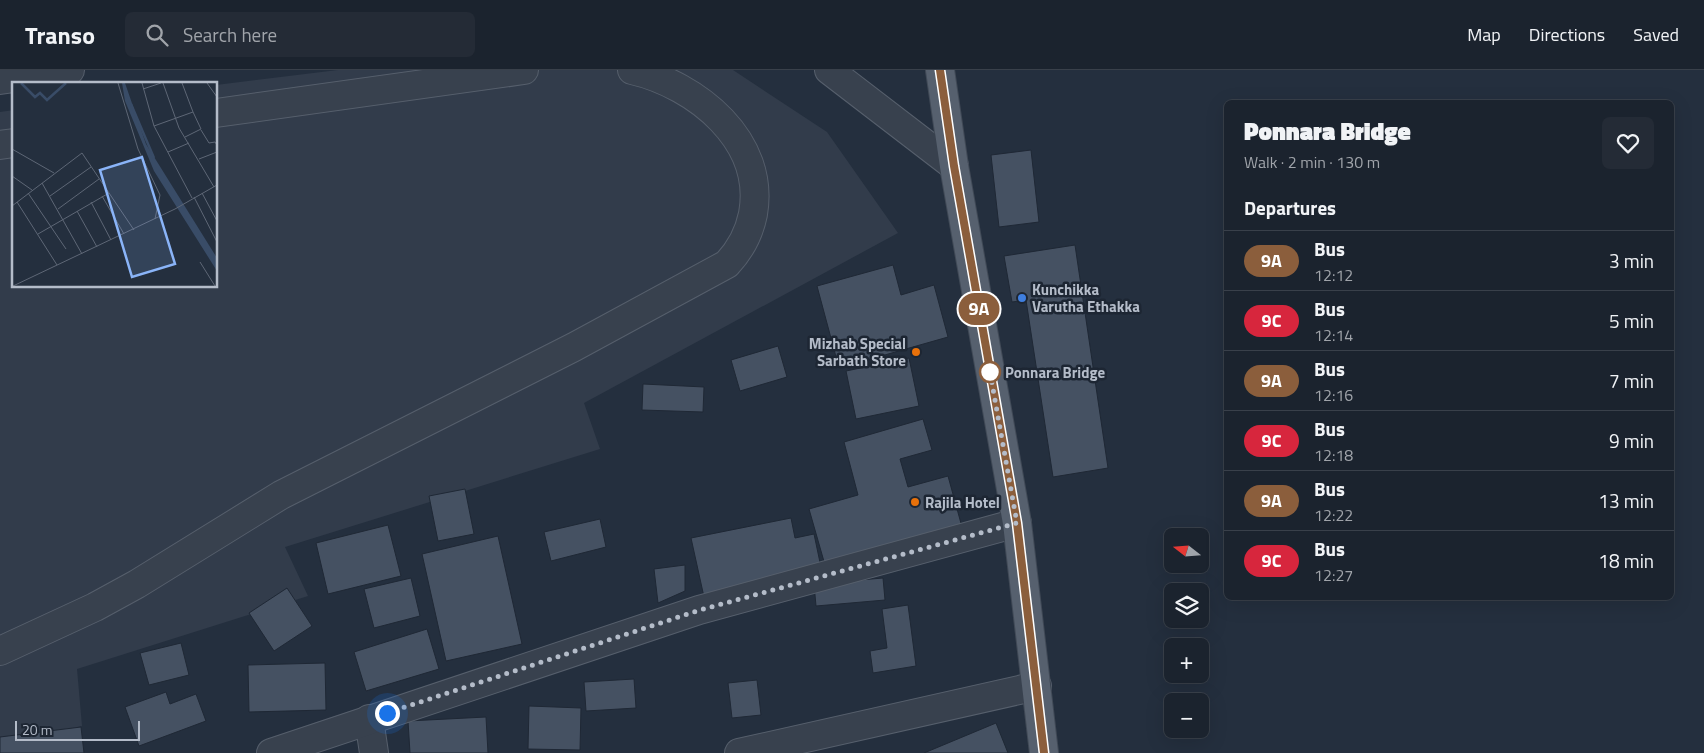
<!DOCTYPE html>
<html lang="en">
<head>
<meta charset="utf-8">
<style>
  body { margin:0; font-family:"Titillium Web",sans-serif; background:#242b36; color:#f1f3f6; height:100vh; display:flex; flex-direction:column; font-size:19px; white-space:nowrap }
  * { box-sizing:border-box; margin:0 }
  p { font-size:16px; color:#a0a4aa }
  .icon { flex:none; width:28px; height:28px; fill:none; stroke:currentColor; stroke-width:2; stroke-linecap:round; stroke-linejoin:round }
  .map { position:relative; flex:1; overflow:hidden }
  .panel { position:absolute; left:1224px; top:30px; width:450px; height:500px; display:flex; flex-direction:column; background:#1b232e; border-radius:8px; box-shadow:0 5px 20px #0002,0 0 0 1px #39404a }
  .panel>* { flex:none }
  .badge { padding:0 10px; border-radius:16px; font-size:18px; line-height:32px }
  .needle { width:32px; rotate:287deg }
  .tools { position:absolute; left:1164px; top:458px; display:grid; gap:10px }
  .tools a { display:grid; place-items:center; width:45px; height:45px; border-radius:8px; background:#1b232e; box-shadow:0 5px 20px #0002,0 0 0 1px #39404a; font-size:25px }
  .scale { position:absolute; left:15px; bottom:12px; width:125px; box-sizing:border-box; padding-left:5px; border:2px solid #b4bcc9; border-top:0; font-size:14px; line-height:18px; white-space:nowrap; color:#b4bcc9; -webkit-text-stroke:4px #1d2633; paint-order:stroke }
  .you { position:absolute; width:25px; height:25px; margin:-12px; border:4px solid #fff; border-radius:50%; background:#1a73e8; box-shadow:0 0 0 8px #1a73e833 }
  .map>.badge { position:absolute; translate:-50% -50%; box-shadow:0 0 0 2px #fff }
  h2 { padding:0 20px; font-size:19px; line-height:45px }
  .round { display:grid; place-items:center; flex:none; width:52px; height:52px; border-radius:8px; background:#242b36 }
  .head { display:flex; align-items:center; justify-content:space-between; height:85px; padding:0 20px }
  h1 { font-size:24px; font-weight:800; line-height:38px }
  ul { padding:0; list-style:none }
  li { display:flex; align-items:center; gap:15px; height:60px; padding:0 20px; border-top:1px solid #39404a }
  li div { flex:1 }
  li b { display:block; font-size:19px }
  li em { font-style:normal }
  li .badge { min-width:55px; font-weight:700; text-align:center }
  header { display:flex; align-items:center; gap:30px; box-sizing:border-box; height:70px; padding:0 25px; background:#1b232e; border-bottom:1px solid #39404a }
  header strong { font-size:24px }
  nav { display:flex; gap:28px; margin-inline-start:auto; font-size:18px }
  .search { width:350px; height:45px; background:#242b36; display:flex; align-items:center; gap:12px; box-sizing:border-box; padding:0 18px; border-radius:8px; color:#a0a4aa; font-size:19px }
  .map>svg:first-child { display:block }
  .airport { fill:#323c4b }
  .building { fill:#455162; stroke:#1f2835 }
  .lines { fill:none; stroke-linecap:round; stroke-linejoin:round }
  .minor-casing { stroke:#565f6c; stroke-width:30 }
  .major-casing { stroke:#414a57; stroke-width:30 }
  .minor { stroke:#38414e; stroke-width:28 }
  .major { stroke:#56606e; stroke-width:28 }
  .line-casing { stroke:#fff; stroke-width:11 }
  .line { stroke:#8b5e3c; stroke-width:8 }
  .walk { stroke:#b4bcc9; stroke-width:5; stroke-dasharray:0 9 }
  .shop-dot { fill:#3f7fe0; stroke:#1d2633; stroke-width:2 }
  .food-dot { fill:#e8710a; stroke:#1d2633; stroke-width:2 }
  .stop-dot { fill:#fff; stroke:#8b5e3c; stroke-width:2.5 }
  .labels { text-anchor:middle; dominant-baseline:central; stroke-width:5; stroke-linejoin:round; paint-order:stroke }
  .poi-label { font-size:15px; font-weight:bold; fill:#b4bcc9; stroke:#1d2633; text-anchor:start }
  .stop-label { font-size:15px; font-weight:bold; fill:#b4bcc9; stroke:#1d2633; text-anchor:start }
  .inset-river { fill:none; stroke:#394c67; stroke-width:2.5 }
  .inset-road { fill:none; stroke:#5e6776; stroke-width:1 }
  .view { fill:#8ab4f8; fill-opacity:0.15; stroke:#8ab4f8; stroke-width:2.5 }
  .inset-edge { fill:none; stroke:#b4bcc9; stroke-width:2.5 }
</style>
</head>
<body>
<header>
<strong>Transo</strong>
<div class="search"><svg class="icon" aria-label="search" viewBox="0 0 24 24"><circle cx="10" cy="10" r="6"/><path d="M15 15l6 6"/></svg>Search here</div>
<nav><a>Map</a><a>Directions</a><a>Saved</a></nav>
</header>
<div class="map">
<svg width="1704" height="683" viewBox="0 0 1704 683">
  <rect width="100%" height="100%" fill="#242f3e"/>
  <!-- airport -->
  <path class="airport" d="M338 0H733L827 62 898 163 584 333 600 379 285 477 308 526 77 599 82 656 0 676V42L14 40V216H216V15Z"/>
  <!-- building -->
  <g class="building">
    <path d="M1031 80 1039 152 999 157 991 85Z"/>
    <path d="M1075 175 1108 398 1053 407 1026 230 1012 232 1004 186Z"/>
    <path d="M893 195 901 225 934 215 948 267 839 298 817 216Z"/>
    <path d="M778 276 787 307 740 321 731 290Z"/>
    <path d="M909 288 919 336 856 349 846 301Z"/>
    <path d="M643 314 704 317 703 342 642 340Z"/>
    <path d="M923 349 932 380 900 389 908 417 948 406 962 457 825 495 809 439 858 425 844 372Z"/>
    <path d="M465 419 474 464 438 471 429 426Z"/>
    <path d="M791 448 795 468 814 464 822 502 704 527 691 468Z"/>
    <path d="M600 449 606 477 551 491 544 462Z"/>
    <path d="M388 455 401 506 328 524 316 473Z"/>
    <path d="M498 466 522 574 446 591 422 484Z"/>
    <path d="M685 495V521L658 533 654 499Z"/>
    <path d="M411 508 420 546 374 558 364 519Z"/>
    <path d="M883 508 885 530 816 536 814 514Z"/>
    <path d="M287 518 312 556 274 581 249 543Z"/>
    <path d="M908 535 916 596 873 603 870 581 887 578 882 539Z"/>
    <path d="M427 559 439 599 366 621 354 582Z"/>
    <path d="M181 573 189 605 149 615 140 583Z"/>
    <path d="M325 593 326 640 249 642 248 595Z"/>
    <path d="M634 609 636 638 586 641 584 612Z"/>
    <path d="M757 610 761 645 732 648 728 613Z"/>
    <path d="M166 622 170 634 196 624 206 651 139 676 125 637Z"/>
    <path d="M529 636 581 638 580 680 528 679Z"/>
    <path d="M486 647 488 683H410L408 651Z"/>
    <path d="M996 653 1008 683H924Z"/>
    <path d="M81 657 84 683H0V667Z"/>
  </g>
  <g class="lines">
    <defs>
      <g id="minor">
        <path d="M829 0 954 96"/>
        <path d="M0 10 70 0"/>
        <path d="M216 43 524 0"/>
        <path d="M0 75 14 73"/>
        <path d="M0 581 95 537 137 514 281 425 574 277 727 194C741 179 749 164 753 144 766 71 697 15 632 0"/>
        <path d="M369 649 374 683"/>
        <path d="M271 683 699 540 1017 453"/>
        <path d="M739 683 1037 616"/>
      </g>
      <path id="major" d="M940 0 954 96 1017 453 1044 683"/>
    </defs>
    <!-- minor casing -->
    <use href="#minor" class="minor-casing"/>
    <!-- major casing -->
    <use href="#major" class="major-casing"/>
    <!-- minor -->
    <use href="#minor" class="minor"/>
    <!-- major -->
    <use href="#major" class="major"/>
  </g>
  <g class="lines">
    <defs>
      <path id="line" d="M940 0 954 96 1017 453 1044 683"/>
    </defs>
    <!-- line casing -->
    <use href="#line" class="line-casing"/>
    <!-- line -->
    <use href="#line" class="line"/>
    <!-- walk -->
    <path class="walk" d="M387 643 700 540 1017 453 990 302"/>
  </g>
  <!-- markers -->
  <circle class="shop-dot" cx="1022" cy="228" r="5"/>
  <g class="food-dot">
    <circle cx="916" cy="282" r="5"/>
    <circle cx="915" cy="432" r="5"/>
  </g>
  <circle class="stop-dot" cx="990" cy="302" r="10"/>
  <g class="labels">
    <!-- poi labels -->
    <g class="poi-label">
      <text x="1032" y="219">Kunchikka<tspan x="1032" dy="17">Varutha Ethakka</tspan></text>
      <text x="906" y="273" text-anchor="end">Mizhab Special<tspan x="906" dy="17">Sarbath Store</tspan></text>
      <text x="925" y="432">Rajila Hotel</text>
    </g>
    <!-- stop labels -->
    <g class="stop-label">
      <text x="1005" y="302">Ponnara Bridge</text>
    </g>
  </g>
  <!-- overview -->
  <g transform="translate(12 12)">
    <rect width="205" height="205" fill="#242f3e"/>
    <path d="M110 1H113L134 62 205 176V189L142 89 113 19Z" fill="#394c67"/>
    <path class="inset-river" d="M9 1 23 15 28 11 35 18 54 1M119 22 142 76"/>
    <path class="inset-road" d="M106 1 126 67 148 113 143 137M130 1 142 44 180 116M151 1 167 46 202 105M195 1 205 15M131 7 149 1M142 44 181 30 170 1M189 48 197 61 203 60 205 63M173 55 189 47 181 30M0 67 42 91M156 70 177 61M187 77 205 70M0 94 20 108M30 101 70 172M16 111 54 167M190 111 205 139M38 114 79 85M90 114 112 152M182 115 205 160M5 120 45 183M79 120 99 158M0 124 70 71 122 148M46 127 87 97M65 129 85 165M26 152 97 111M188 180 203 204M1 204 163 127 205 103"/>
    <path class="view" d="M130 75 163 182 120 195 88 88Z"/>
    <rect width="205" height="205" class="inset-edge"/>
  </g>
</svg>
<div class="tools">
<a><svg class="needle" viewBox="-14 -14 28 28"><path d="M0-13l5 13h-10z" fill="#e53935"/><path d="M0 13l5-13h-10z" fill="#a0a4aa"/></svg></a>
<a><svg class="icon" aria-label="layers" viewBox="0 0 24 24"><path d="M12 4l9 5-9 5-9-5zM3 14l9 5 9-5"/></svg></a>
<a>+</a>
<a>−</a>
</div>
<div class="scale">20 m</div>
<div class="you" style="left:387px;top:643px"></div>
<b class="badge" style="left:979px;top:239px;background:#8b5e3c;color:#fff">9A</b>
<section class="panel">
<div class="head"><div><h1>Ponnara Bridge</h1><p>Walk · 2 min · 130 m</p></div><a class="round"><svg class="icon" aria-label="heart" viewBox="0 0 24 24"><path d="M12 20l-8-8c-3-5 5-10 8-4 3-6 11-1 8 4z"/></svg></a></div>
<h2>Departures</h2>
<ul>
<li><span class="badge" style="background:#8b5e3c;color:#fff">9A</span><div><b>Bus</b><p>12:12</p></div><em>3 min</em></li>
<li><span class="badge" style="background:#d7263d;color:#fff">9C</span><div><b>Bus</b><p>12:14</p></div><em>5 min</em></li>
<li><span class="badge" style="background:#8b5e3c;color:#fff">9A</span><div><b>Bus</b><p>12:16</p></div><em>7 min</em></li>
<li><span class="badge" style="background:#d7263d;color:#fff">9C</span><div><b>Bus</b><p>12:18</p></div><em>9 min</em></li>
<li><span class="badge" style="background:#8b5e3c;color:#fff">9A</span><div><b>Bus</b><p>12:22</p></div><em>13 min</em></li>
<li><span class="badge" style="background:#d7263d;color:#fff">9C</span><div><b>Bus</b><p>12:27</p></div><em>18 min</em></li>
</ul>
</section>
</div>
</body>
</html>
